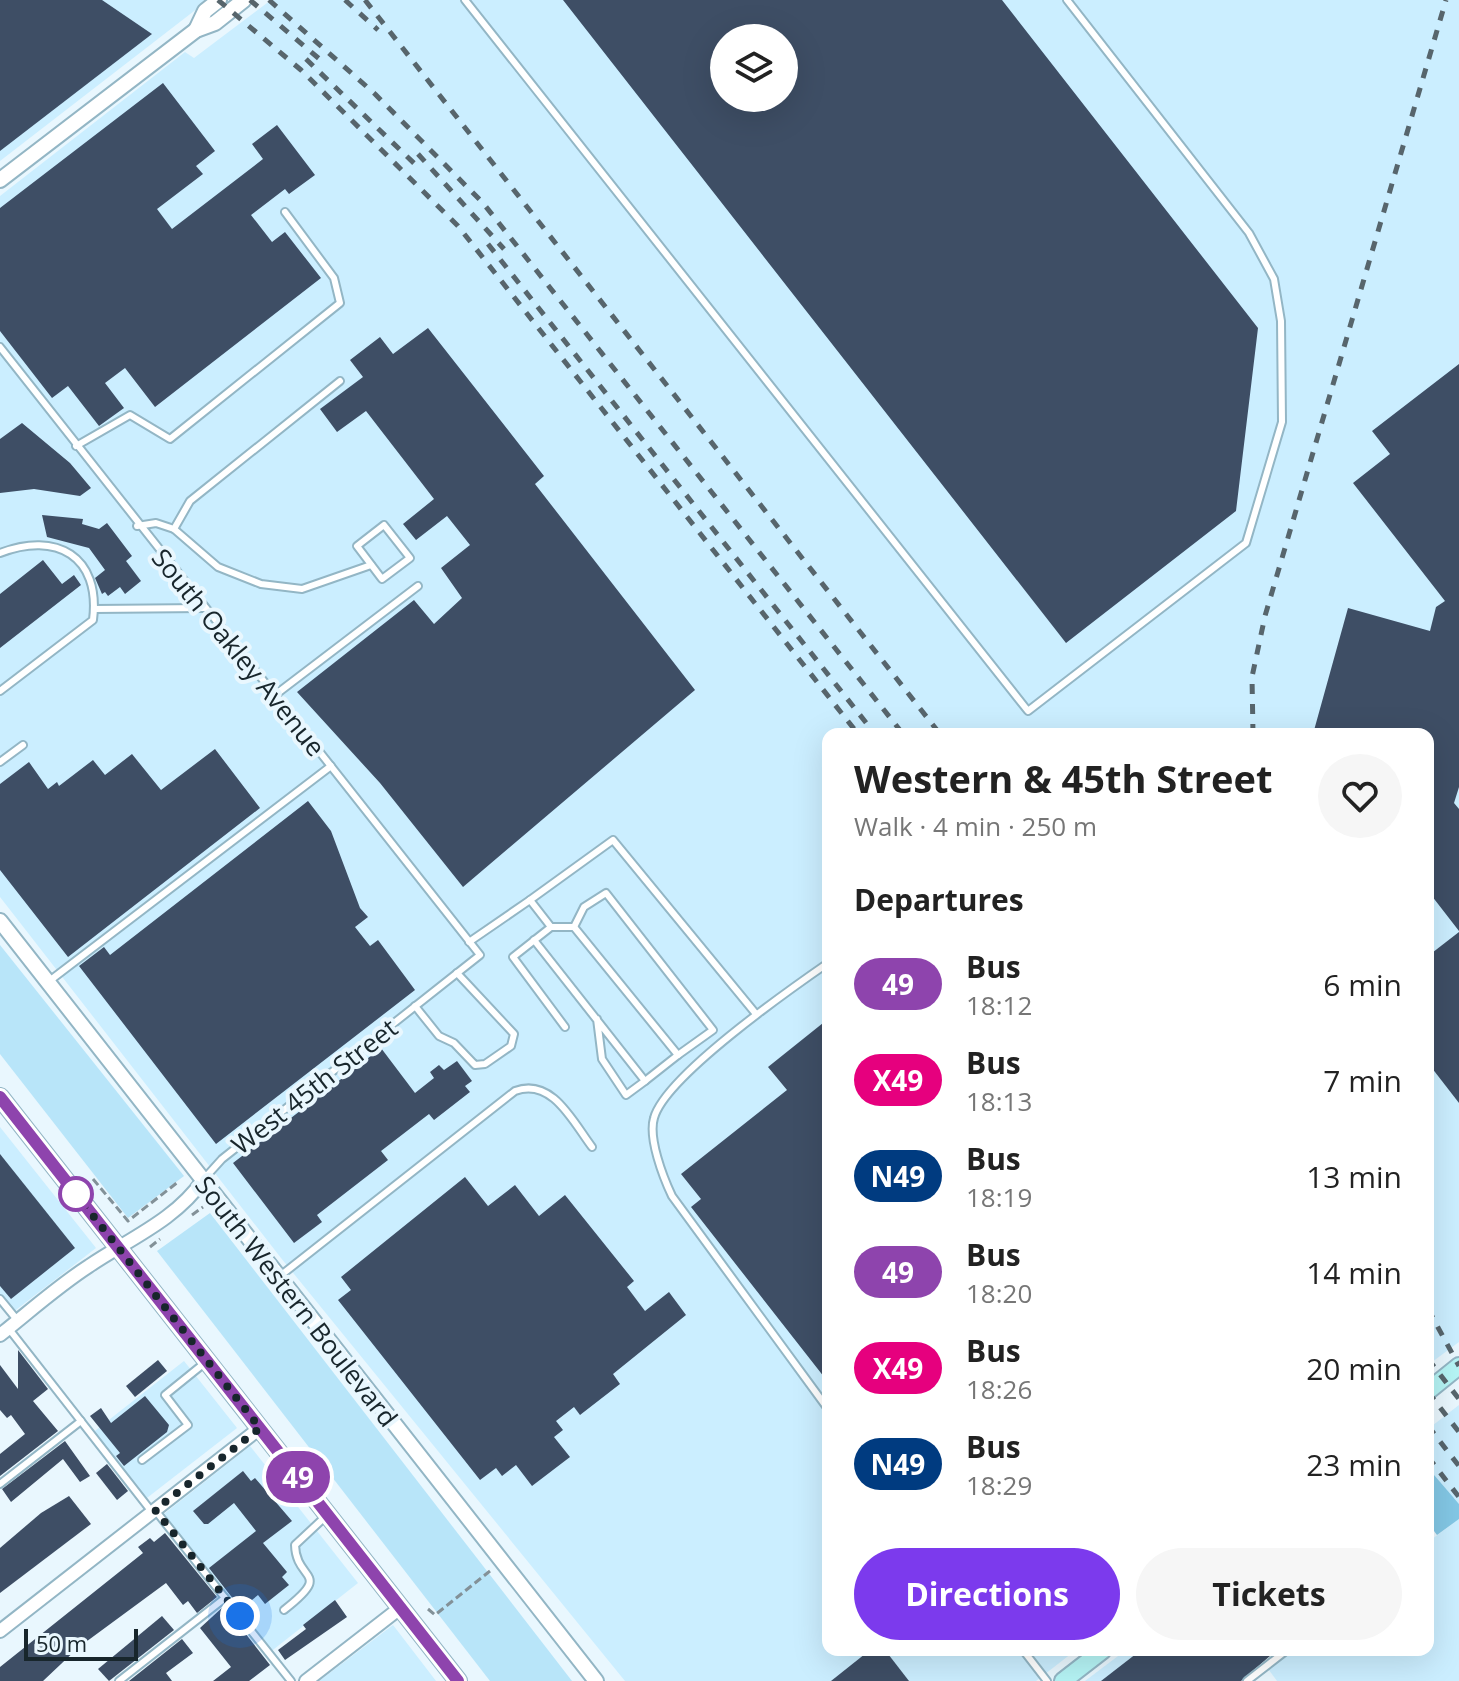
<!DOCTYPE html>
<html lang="en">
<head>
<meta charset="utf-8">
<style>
  body { margin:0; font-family:"Open Sans",sans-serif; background:#f6f6f6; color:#222; height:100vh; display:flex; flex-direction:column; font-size:30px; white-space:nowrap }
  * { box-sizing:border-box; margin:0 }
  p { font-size:26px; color:#767676 }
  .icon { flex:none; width:44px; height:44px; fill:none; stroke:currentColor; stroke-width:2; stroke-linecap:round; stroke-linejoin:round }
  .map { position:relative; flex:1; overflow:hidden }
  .drawer { position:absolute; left:822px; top:728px; width:612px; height:928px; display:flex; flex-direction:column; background:#fff; border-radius:16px; box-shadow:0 8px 32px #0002 }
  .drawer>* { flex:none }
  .badge { padding:0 16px; border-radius:26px; font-size:28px; line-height:52px }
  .buttons { position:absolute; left:710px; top:24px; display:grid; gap:16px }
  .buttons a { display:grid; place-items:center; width:88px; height:88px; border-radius:50%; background:#fff; box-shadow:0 8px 32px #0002; font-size:40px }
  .scale { position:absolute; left:24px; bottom:20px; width:114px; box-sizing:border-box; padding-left:8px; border:4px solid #18262c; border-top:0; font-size:22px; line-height:28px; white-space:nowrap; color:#18262c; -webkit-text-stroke:6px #e9f7fe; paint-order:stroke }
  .you { position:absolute; width:40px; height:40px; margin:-20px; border:6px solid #fff; border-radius:50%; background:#1a73e8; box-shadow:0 0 0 12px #1a73e833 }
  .map>.badge { position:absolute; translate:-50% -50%; box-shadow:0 0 0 4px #fff }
  h2 { padding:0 32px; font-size:30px; line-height:72px }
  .round { display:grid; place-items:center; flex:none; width:84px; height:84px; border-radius:42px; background:#f6f6f6 }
  .overview { display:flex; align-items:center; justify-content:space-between; height:136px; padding:0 32px }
  h1 { font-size:38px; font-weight:700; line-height:60px }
  .cta { display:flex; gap:16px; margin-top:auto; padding:16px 32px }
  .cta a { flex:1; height:92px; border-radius:48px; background:#7c3aed; color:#fff; font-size:32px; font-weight:700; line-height:92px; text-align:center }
  .cta a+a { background:#f6f6f6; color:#222 }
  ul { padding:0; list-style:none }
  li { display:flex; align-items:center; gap:24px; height:96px; padding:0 32px }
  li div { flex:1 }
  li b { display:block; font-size:30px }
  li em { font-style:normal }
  li .badge { min-width:88px; font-weight:700; text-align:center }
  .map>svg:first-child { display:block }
  .built { fill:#cbeeff; fill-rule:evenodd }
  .green { fill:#b8e5f9 }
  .forest { fill:#83c7e5 }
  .building { fill:#3e4e65; fill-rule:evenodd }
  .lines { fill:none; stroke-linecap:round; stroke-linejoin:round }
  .service-casing { stroke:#93b6c5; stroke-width:10 }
  .minor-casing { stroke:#93b6c5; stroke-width:16 }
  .tertiary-casing { stroke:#93b6c5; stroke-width:18 }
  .secondary-casing { stroke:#93b6c5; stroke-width:20 }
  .path { stroke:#839198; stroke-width:3; stroke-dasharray:8 4; stroke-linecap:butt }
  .service { stroke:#fff; stroke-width:6 }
  .minor { stroke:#fff; stroke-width:12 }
  .tertiary { stroke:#fff; stroke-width:14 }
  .secondary { stroke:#b5f4f5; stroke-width:16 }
  .rail { stroke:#57656c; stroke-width:5; stroke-dasharray:10 10; stroke-linecap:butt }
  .line-casing { stroke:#fff; stroke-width:18 }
  .line { stroke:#8e44ad; stroke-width:12 }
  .walk { stroke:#18262c; stroke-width:8; stroke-dasharray:0 14.4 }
  .stop-dot { fill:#fff; stroke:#8e44ad; stroke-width:4 }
  .labels { text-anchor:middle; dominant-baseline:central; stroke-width:8; stroke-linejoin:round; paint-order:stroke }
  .street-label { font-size:26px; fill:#18262c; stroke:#e9f7fe }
</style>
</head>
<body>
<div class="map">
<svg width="1459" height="1681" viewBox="0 0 1459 1681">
  <rect width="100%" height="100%" fill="#e9f7fe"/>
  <!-- built -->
  <g class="built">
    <path d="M0 0H206L207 1 0 161Z"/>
    <path d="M271 0H1459V1342L1428 1365V734H828V1650H1076L1036 1681H625L281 1258 0 897V196L185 52 194 58ZM724 38H784V98H724Z"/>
    <path d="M0 1127 96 1248 12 1313 0 1299Z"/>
    <path d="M184 1361 237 1428 143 1501 91 1434Z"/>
    <path d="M1459 1405V1504L1454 1498 1428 1517V1429Z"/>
    <path d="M250 1446 358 1583 269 1653 160 1517Z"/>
    <path d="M1459 1519V1681H1277L1266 1666 1287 1650H1428V1542Z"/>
    <path d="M393 1625 436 1681H319Z"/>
    <path d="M1126 1650H1163L1187 1681H1085Z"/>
  </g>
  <!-- green -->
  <g class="green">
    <path d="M0 945 184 1176 128 1218 0 1054Z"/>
    <path d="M210 1213 572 1681H490L157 1251Z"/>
  </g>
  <!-- forest -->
  <path class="forest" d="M1428 1468 1459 1504V1519L1437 1535 1428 1523Z"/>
  <!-- building -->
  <g class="building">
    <path d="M0 0H102L152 34 0 151Z"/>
    <path d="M563 0H1002L1258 328 1236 511 1066 643ZM724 38H784V98H724Z"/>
    <path d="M163 83 215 151 196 166 203 174 157 209 172 229 263 159 252 144 277 125 315 175 289 194 285 189 251 215 272 242 285 232 321 278 155 407 125 368 105 383 124 408 99 426 68 386 52 398 0 331V208Z"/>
    <path d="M428 328 544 476 535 484 695 690 463 887 380 783 297 692 414 600 434 624 462 598 441 568 470 545 447 516 416 540 403 524 434 499 366 411 337 432 320 409 363 377 350 360 380 337 393 354Z"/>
    <path d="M1459 364V787L1454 803 1459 809V931L1428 891V734H1313L1348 608 1430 631 1436 607 1445 601 1353 483 1390 454 1372 431Z"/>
    <path d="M22 423 70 463 91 488 80 496 34 489 0 493V439Z"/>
    <path d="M42 515 83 519 82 524 99 529 107 523 132 556 126 561 141 581 125 594 120 587 108 596 105 592 102 594 95 578 105 570 89 548 47 537Z"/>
    <path d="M43 560 62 584 74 575 81 585 0 648V594Z"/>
    <path d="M215 749 260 808 68 957 0 870V784L29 762 48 789 57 782 59 786 93 760 105 775 132 754 161 790Z"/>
    <path d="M308 801 331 831 360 908 368 917 355 927 370 946 378 940 415 990 216 1144 79 966 104 947 110 955Z"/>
    <path d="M1459 932V1103L1428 1063V956Z"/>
    <path d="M828 1019V1382L691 1207 701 1199 681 1174 787 1090 768 1067Z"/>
    <path d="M381 1048 415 1093 434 1078 430 1072 439 1065 444 1070 457 1061 472 1081 465 1086 470 1092 434 1120 429 1114 381 1151 388 1160 317 1215 322 1222 294 1243 233 1163Z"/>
    <path d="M0 1154 75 1248 11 1299 0 1286Z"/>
    <path d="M465 1177 488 1206 515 1185 539 1216 565 1195 634 1281 627 1287 645 1311 669 1292 686 1315 613 1374 620 1384 580 1415 574 1407 556 1421 563 1430 554 1437 570 1457 532 1486 516 1465 502 1476 496 1468 480 1480 338 1300 351 1290 341 1277Z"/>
    <path d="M18 1350 48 1389 33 1401 58 1431 0 1476V1454L25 1434 11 1415 7 1418 0 1410V1365L18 1389Z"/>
    <path d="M158 1360 167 1371 135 1397 126 1386Z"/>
    <path d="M145 1396 169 1425 167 1432 124 1466 116 1456 120 1453 90 1416 101 1408 111 1423Z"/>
    <path d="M65 1441 90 1476 80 1482 63 1459 11 1502 2 1489Z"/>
    <path d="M107 1464 128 1491 117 1500 96 1473Z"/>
    <path d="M243 1471 251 1481 255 1478 292 1521 263 1543 287 1572 282 1577 289 1585 265 1604 258 1595 241 1609 209 1568 256 1531 234 1503 208 1524H204L193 1511Z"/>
    <path d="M69 1496 91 1524 0 1593V1548L41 1513Z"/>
    <path d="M165 1533 217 1597 197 1613 188 1601 183 1605 166 1583 79 1647 43 1681H0V1667L143 1553 138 1547 150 1538 154 1542Z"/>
    <path d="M335 1600 347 1617 285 1660 278 1650 306 1629 303 1625Z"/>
    <path d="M224 1606 270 1665 249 1681H213L231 1667 200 1628Z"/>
    <path d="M162 1616 174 1630 109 1681 98 1669Z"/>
    <path d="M182 1639 193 1653 166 1673 172 1681H129Z"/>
    <path d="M870 1650H885L909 1681H831Z"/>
    <path d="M1141 1650H1277L1241 1681H1101Z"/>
  </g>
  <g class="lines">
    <defs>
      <g id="service">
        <path d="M465 0 1028 711 1246 543 1282 422 1281 321 1274 279 1249 233 1067 0"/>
        <path d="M0 347 480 955 222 1159 203 1180"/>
        <path d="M76 446 130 415 170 439 340 303 334 278 285 212"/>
        <path d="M384 525 410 558 382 579 357 546Z"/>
        <path d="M137 526 156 523 174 529 190 501 340 381"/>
        <path d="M174 529 218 567 261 584 302 589 371 565"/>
        <path d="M0 553C56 531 101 556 93 620L0 691"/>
        <path d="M94 609 204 608"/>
        <path d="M275 695 418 586"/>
        <path d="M0 762 23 745"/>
        <path d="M530 900 613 840 756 1014"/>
        <path d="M551 927H574L678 1055 645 1081"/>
        <path d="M574 927 584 907 606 893 713 1030 678 1055"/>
        <path d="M534 940 645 1081 626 1095 602 1059 597 1019"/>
        <path d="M469 942 530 900 551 927 513 957 565 1027"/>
        <path d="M828 963C789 990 665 1077 654 1118 648 1138 663 1177 672 1196L828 1409"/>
        <path d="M48 982 331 766"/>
        <path d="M415 1006 439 1036 454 1043 475 1065 485 1064 511 1046 514 1034 457 973"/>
        <path d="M280 1276 515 1091C552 1077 573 1122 592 1147"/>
        <path d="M0 1299 18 1321"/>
        <path d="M9 1329 152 1512"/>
        <path d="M142 1460 188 1425 165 1395 207 1361"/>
        <path d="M0 1484 81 1421"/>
        <path d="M155 1510 291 1681"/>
        <path d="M284 1610C334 1571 296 1582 295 1545L326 1516"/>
        <path d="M1023 1650 1047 1681"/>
        <path d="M119 1681 225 1598"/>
        <path d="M1247 1681 1287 1650"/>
      </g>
      <g id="minor">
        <path d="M0 1335C29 1312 58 1286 89 1266 127 1240 176 1220 203 1180"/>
        <path d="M0 1631 260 1428"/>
        <path d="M306 1681 400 1608"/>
      </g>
      <g id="tertiary">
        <path d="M196 30 205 11 219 0"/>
        <path d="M0 180 196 30 215 23 244 0"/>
        <path d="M0 921 596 1681"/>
      </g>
      <g id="secondary">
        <path d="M0 1097 458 1681"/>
        <path d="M1428 1391 1459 1366"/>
        <path d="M1063 1681 1103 1650"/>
      </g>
    </defs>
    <!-- service casing -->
    <use href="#service" class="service-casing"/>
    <!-- minor casing -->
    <use href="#minor" class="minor-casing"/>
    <!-- tertiary casing -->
    <use href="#tertiary" class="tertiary-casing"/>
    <!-- secondary casing -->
    <use href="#secondary" class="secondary-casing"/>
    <!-- path -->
    <g class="path">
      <path d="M93 1179 128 1221 178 1182"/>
      <path d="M192 1215 203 1207"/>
      <path d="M150 1247 160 1239"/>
      <path d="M428 1609 435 1615 490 1571"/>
    </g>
    <!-- service -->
    <use href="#service" class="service"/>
    <!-- minor -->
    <use href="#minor" class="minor"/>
    <!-- tertiary -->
    <use href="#tertiary" class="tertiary"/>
    <!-- secondary -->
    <use href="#secondary" class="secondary"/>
    <!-- rail -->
    <g class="rail">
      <path d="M218 0 301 70 458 226 858 734"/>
      <path d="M250 0 323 62"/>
      <path d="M269 0 375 94 483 203 903 734"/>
      <path d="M345 0 378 30"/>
      <path d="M365 0 940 734"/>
      <path d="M306 59 421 170"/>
      <path d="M418 154 504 249"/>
      <path d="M488 244 875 734"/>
      <path d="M1253 734 1252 677 1265 616 1446 0"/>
      <path d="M1428 1309 1459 1366"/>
      <path d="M1428 1359 1459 1399"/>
      <path d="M1428 1392 1459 1432"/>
      <path d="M1428 1426 1459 1466"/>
      <path d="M1428 1457 1459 1497"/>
    </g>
  </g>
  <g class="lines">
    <defs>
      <path id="line" d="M0 1097 458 1681"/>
    </defs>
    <!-- line casing -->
    <use href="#line" class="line-casing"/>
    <!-- line -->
    <use href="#line" class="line"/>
    <!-- walk -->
    <path class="walk" d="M76 1194 260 1428 155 1510 240 1616"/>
  </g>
  <!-- markers -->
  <circle class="stop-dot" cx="76" cy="1194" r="16"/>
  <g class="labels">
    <!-- street labels -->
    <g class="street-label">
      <text transform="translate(239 652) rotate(51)">South Oakley Avenue</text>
      <text transform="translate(314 1086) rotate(-38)">West 45th Street</text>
      <text transform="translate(297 1301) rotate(52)">South Western Boulevard</text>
    </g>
  </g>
</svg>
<div class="buttons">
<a><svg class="icon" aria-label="layers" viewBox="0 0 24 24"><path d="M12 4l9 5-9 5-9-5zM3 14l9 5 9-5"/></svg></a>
</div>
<div class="scale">50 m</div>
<div class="you" style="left:240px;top:1616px"></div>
<b class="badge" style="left:298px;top:1477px;background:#8e44ad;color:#fff">49</b>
<section class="drawer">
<div class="overview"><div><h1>Western &amp; 45th Street</h1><p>Walk · 4 min · 250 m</p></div><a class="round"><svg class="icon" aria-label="heart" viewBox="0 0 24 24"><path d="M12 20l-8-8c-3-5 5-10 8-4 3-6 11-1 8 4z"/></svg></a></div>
<h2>Departures</h2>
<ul>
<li><span class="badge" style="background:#8e44ad;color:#fff">49</span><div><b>Bus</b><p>18:12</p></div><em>6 min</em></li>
<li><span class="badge" style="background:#e6007e;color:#fff">X49</span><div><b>Bus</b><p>18:13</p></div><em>7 min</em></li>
<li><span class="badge" style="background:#003b80;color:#fff">N49</span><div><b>Bus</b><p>18:19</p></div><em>13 min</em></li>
<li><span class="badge" style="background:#8e44ad;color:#fff">49</span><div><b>Bus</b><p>18:20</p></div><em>14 min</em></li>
<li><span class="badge" style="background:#e6007e;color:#fff">X49</span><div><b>Bus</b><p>18:26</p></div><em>20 min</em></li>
<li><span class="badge" style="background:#003b80;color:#fff">N49</span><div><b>Bus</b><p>18:29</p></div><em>23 min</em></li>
</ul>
<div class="cta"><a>Directions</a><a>Tickets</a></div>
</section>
</div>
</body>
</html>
